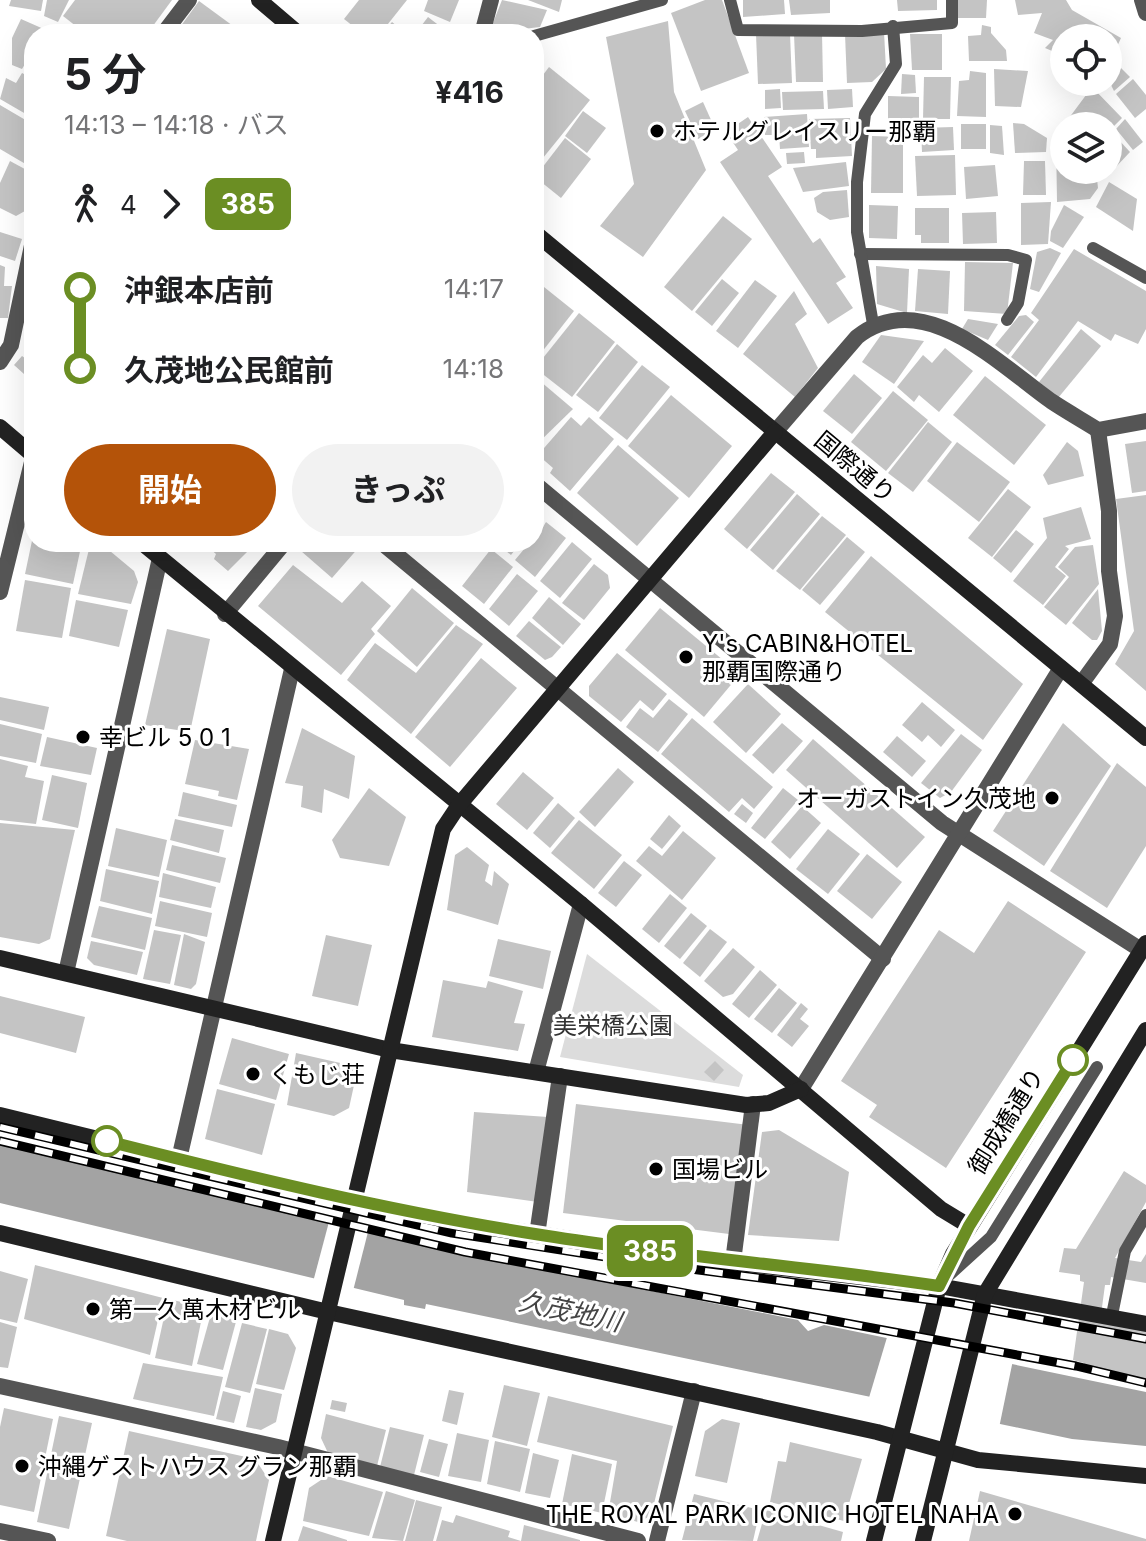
<!DOCTYPE html>
<html lang="ja">
<head>
<meta charset="utf-8">
<style>
  body { margin:0; font-family:Inter,"Noto Sans JP",sans-serif; background:#f2f2f2; color:#202124; height:100vh; display:flex; flex-direction:column; font-size:30px; white-space:nowrap }
  * { box-sizing:border-box; margin:0 }
  p { font-size:26px; color:#757577 }
  .icon { flex:none; width:44px; height:44px; fill:none; stroke:currentColor; stroke-width:2; stroke-linecap:round; stroke-linejoin:round }
  .map { position:relative; flex:1; overflow:hidden }
  .drawer { position:absolute; left:24px; top:24px; width:520px; height:528px; display:flex; flex-direction:column; background:#fff; border-radius:32px; box-shadow:0 8px 32px #0002 }
  .drawer>* { flex:none }
  .badge { padding:0 16px; border-radius:12px; font-size:28px; line-height:52px }
  .buttons { position:absolute; left:1050px; top:24px; display:grid; gap:16px }
  .buttons a { display:grid; place-items:center; width:72px; height:72px; border-radius:50%; background:#fff; box-shadow:0 8px 32px #0002; font-size:40px }
  .map>.badge { position:absolute; translate:-50% -50%; box-shadow:0 0 0 4px #fff }
  .legs { display:flex; align-items:center; gap:12px; height:88px; padding:0 40px; font-size:26px }
  .legs p { margin-inline-start:auto }
  .overview { display:flex; align-items:center; justify-content:space-between; height:136px; padding:0 40px }
  h1 { font-size:44px; font-weight:700; line-height:60px }
  .action { display:flex; gap:16px; margin-top:auto; padding:16px 40px }
  .action a { flex:1; height:92px; border-radius:48px; background:#b45309; color:#fff; font-size:32px; font-weight:700; line-height:92px; text-align:center }
  .action a+a { background:#f2f2f2; color:#202124 }
  ul { padding:0 40px; list-style:none }
  li { display:flex; align-items:center; gap:28px; height:80px; font-size:30px }
  li i { display:grid; place-items:center; width:12px; height:100%; margin:0 10px; background:currentColor }
  li i::after { content:''; width:20px; height:20px; margin:-10px; border:6px solid; border-radius:50%; background:#fff }
  li p { margin-inline-start:auto }
  li:first-child i { background:linear-gradient(#0000 50%,currentColor 0) }
  li:last-child i { background:linear-gradient(currentColor 50%,#0000 0) }
  .map>svg:first-child { display:block }
  .green { fill:#dcdcdc }
  .water { fill:#a3a3a3 }
  .pier { fill:#fff }
  .building { fill:#c4c4c4 }
  .lines { fill:none; stroke-linecap:round; stroke-linejoin:round }
  .lane { stroke:#555; stroke-width:12 }
  .street { stroke:#555; stroke-width:16 }
  .secondary { stroke:#222; stroke-width:16 }
  .rail-casing { stroke:#000; stroke-width:9 }
  .rail { stroke:#fff; stroke-width:6; stroke-dasharray:18; stroke-linecap:butt }
  .line-1-casing { stroke:#fff; stroke-width:18 }
  .line-1 { stroke:#6b8e23; stroke-width:12 }
  .poi-dot { fill:#000; stroke:#fff; stroke-width:3 }
  .stop-1-dot { fill:#fff; stroke:#6b8e23; stroke-width:4 }
  .labels { text-anchor:middle; dominant-baseline:central; stroke-width:6; stroke-linejoin:round; paint-order:stroke }
  .poi-label { font-size:24px; fill:#000; stroke:#fff; text-anchor:start }
  .street-label { font-size:24px; fill:#000; stroke:#fff }
  .park-label { font-size:24px; fill:#333; stroke:#fff }
  .water-label { font-size:26px; font-style:italic; fill:#444; stroke:#fff }
</style>
</head>
<body>
<div class="map">
<svg width="1146" height="1541" viewBox="0 0 1146 1541">
  <rect width="100%" height="100%" fill="#fff"/>
  <!-- green -->
  <path class="green" d="M587 954 743 1075 739 1087 560 1057Z"/>
  <!-- water -->
  <path class="water" d="M0 1143 465 1254 798 1320 808 1331 824 1325 1146 1392V1446L1072 1439 426 1304 425 1309 404 1305V1300L0 1203Z"/>
  <!-- pier -->
  <g class="pier">
    <path d="M330 1218 369 1228 353 1291 313 1282Z"/>
    <path d="M888 1334 1013 1360 999 1428 868 1401Z"/>
  </g>
  <!-- building -->
  <g class="building">
    <path d="M11 0H43L41 11 9 6Z"/>
    <path d="M47 0H69L58 22 44 16Z"/>
    <path d="M75 0H172L147 34H86L63 16Z"/>
    <path d="M359 0H407L380 34H363L344 19Z"/>
    <path d="M428 0H459L450 22 424 11Z"/>
    <path d="M502 0 547 10 540 27 489 33Z"/>
    <path d="M528 0H562L559 12Z"/>
    <path d="M705 0H722L749 73 701 91 671 13Z"/>
    <path d="M743 0H784L785 14 743 17Z"/>
    <path d="M789 0H830V13L791 15Z"/>
    <path d="M897 0H937V10L898 11Z"/>
    <path d="M958 0H987L986 18H958Z"/>
    <path d="M1015 0H1066L1072 10 1121 38 1108 66V38H1064V56L1045 48 1053 40 1034 33 1042 13 1018 15Z"/>
    <path d="M199 1 244 34H175Z"/>
    <path d="M428 17 441 27 435 34H415Z"/>
    <path d="M21 19 55 34H34V68L25 64 22 69 12 65V38Z"/>
    <path d="M668 21 674 92 706 170 643 257 600 226 634 184 606 37Z"/>
    <path d="M392 22 404 32 402 34H382Z"/>
    <path d="M448 25 467 34H440Z"/>
    <path d="M982 25 991 27V33L1006 50 1007 61H969L968 36 981 35Z"/>
    <path d="M884 32 886 69 872 82 847 83 845 34Z"/>
    <path d="M822 33 823 82H796L794 34Z"/>
    <path d="M756 34H790L792 83 758 84Z"/>
    <path d="M910 34H942V70H912Z"/>
    <path d="M549 67 590 100 534 169V87Z"/>
    <path d="M1121 68 1130 77 1114 91 1108 79Z"/>
    <path d="M994 69 1028 71 1021 107 995 106Z"/>
    <path d="M970 71 986 73V117L957 116 959 81 969 80Z"/>
    <path d="M22 73 34 79 31 117 0 99 6 78 16 83Z"/>
    <path d="M902 74 915 75 916 93 901 94Z"/>
    <path d="M924 77H951L950 119H923Z"/>
    <path d="M1133 79 1146 95V109L1135 118 1116 94Z"/>
    <path d="M1092 87 1122 118 1108 132V126H1078L1069 118Z"/>
    <path d="M780 89 781 108 765 109V90Z"/>
    <path d="M852 89 853 107 828 109 827 90Z"/>
    <path d="M823 91 824 109 783 110 782 92Z"/>
    <path d="M888 96 919 97V119H888Z"/>
    <path d="M703 102 716 131 698 139 685 111Z"/>
    <path d="M0 105 34 125V169L0 149Z"/>
    <path d="M583 111 606 128 587 153 565 136Z"/>
    <path d="M807 114 809 147 780 149 779 135H765L764 117Z"/>
    <path d="M748 117 782 167 768 176 813 243 820 238 846 277 836 283 853 308 828 324 720 162 738 150 726 132Z"/>
    <path d="M850 118 852 156 816 158V149H811L809 119Z"/>
    <path d="M1125 119 1143 142 1133 150 1116 129Z"/>
    <path d="M1013 123 1024 124 1047 138 1046 152 1015 153Z"/>
    <rect x="961" y="124" width="25" height="25"/>
    <path d="M990 125 1002 126 1004 155 990 153Z"/>
    <path d="M953 127 954 150 922 152 921 128Z"/>
    <path d="M872 136 903 137V193H871Z"/>
    <path d="M1064 136V170H1096L1098 188 1090 199 1057 202 1056 137Z"/>
    <path d="M565 138 591 159 561 198 535 177Z"/>
    <path d="M1118 139 1130 152 1114 169 1108 164V149Z"/>
    <path d="M804 152 805 163 787 164 786 153Z"/>
    <path d="M955 155 956 195 917 196 915 156Z"/>
    <path d="M10 161 34 174V192L25 211 16 216 0 208V183Z"/>
    <path d="M1024 161H1045L1046 195H1023Z"/>
    <path d="M846 162 849 186 803 192 793 168Z"/>
    <path d="M995 165 998 196 966 199 964 167Z"/>
    <path d="M1109 182 1137 199 1133 231 1096 207Z"/>
    <path d="M847 190 849 217 830 220 817 212 814 198 823 192Z"/>
    <path d="M1051 202 1048 244 1021 245V203Z"/>
    <path d="M869 205 898 206 897 239 869 238Z"/>
    <path d="M1064 205 1084 217 1063 248 1050 241 1051 231Z"/>
    <path d="M915 208H949V243H921V235H915Z"/>
    <path d="M996 212 997 243 963 244 962 213Z"/>
    <path d="M723 216 752 239 692 311 664 287Z"/>
    <path d="M0 232 22 239 15 261 0 256Z"/>
    <path d="M1050 248 1061 253 1039 292 1030 289 1037 252Z"/>
    <path d="M1074 249 1146 291V329L1138 344 1115 334 1111 341 1078 321 1036 377 1011 357 1039 320 1031 313Z"/>
    <path d="M965 262 1013 263 1007 314 964 311Z"/>
    <path d="M0 265 5 267 4 286H12L8 318H0Z"/>
    <path d="M876 266 909 269 907 313 877 304Z"/>
    <path d="M918 269 950 271 948 314 915 311Z"/>
    <path d="M534 279 574 311 534 362Z"/>
    <path d="M722 279 739 293 712 326 695 312Z"/>
    <path d="M755 280 777 296 738 348 716 331Z"/>
    <path d="M794 291 807 314 795 324 818 368 795 397 743 354Z"/>
    <path d="M32 308H34V342L28 337Z"/>
    <path d="M579 313 615 342 572 397 535 368Z"/>
    <path d="M1026 315 1034 322 1008 355 995 345 1019 316Z"/>
    <path d="M968 319 998 324 988 340 962 329Z"/>
    <path d="M1081 329 1101 346 1058 398 1039 382Z"/>
    <path d="M881 335 924 341 894 384 862 362Z"/>
    <path d="M617 344 638 362 598 412 576 395Z"/>
    <path d="M945 348 973 371 939 412 919 395 914 402 897 387 923 355 932 363Z"/>
    <path d="M22 356 29 361 34 356V383L14 365Z"/>
    <path d="M642 365 670 387 627 440 599 418Z"/>
    <path d="M854 374 882 398 852 434 823 411Z"/>
    <path d="M534 376 573 409 534 447Z"/>
    <path d="M985 376 1046 425 1014 465 953 415Z"/>
    <path d="M893 391 928 420 886 471 851 442Z"/>
    <path d="M671 395 732 446 689 498 628 446Z"/>
    <path d="M571 417 581 426 589 417 614 439 570 491 550 473 553 468 538 455Z"/>
    <path d="M928 422 952 442 913 492 888 473Z"/>
    <path d="M1146 441V491L1132 493 1125 444Z"/>
    <path d="M957 442 1010 482 979 522 927 481Z"/>
    <path d="M1067 442 1078 451 1084 476 1048 485 1043 475Z"/>
    <path d="M618 445 679 498 637 546 577 493Z"/>
    <path d="M771 473 795 492 747 549 724 529Z"/>
    <path d="M1008 489 1031 507 992 557 968 538Z"/>
    <path d="M797 494 820 514 773 570 750 550Z"/>
    <path d="M1146 495V691L1115 664 1134 631 1116 499Z"/>
    <path d="M1081 507 1091 539 1065 546 1069 549 1055 567 1066 576 1043 605 1013 581 1047 538 1043 518Z"/>
    <path d="M822 516 846 535 800 590 776 571Z"/>
    <path d="M546 522 566 538 535 577 515 560 530 542H534Z"/>
    <path d="M1016 530 1034 544 1011 573 993 558Z"/>
    <path d="M33 536 34 542H82L73 584 25 574Z"/>
    <path d="M847 537 865 552 820 605 802 590Z"/>
    <path d="M202 542H257L228 571 214 559 216 554Z"/>
    <path d="M308 542H355L360 546 332 578 301 551Z"/>
    <path d="M495 542H521L511 555Z"/>
    <path d="M572 542 592 559 560 598 540 581Z"/>
    <path d="M90 545 104 546 134 571 138 582 131 604 78 594Z"/>
    <path d="M1093 545 1099 584 1066 625 1044 607 1069 577 1058 567 1075 547Z"/>
    <path d="M491 549 513 567 484 604 462 586Z"/>
    <path d="M871 556 1023 684 983 740 825 612Z"/>
    <path d="M594 564 608 575 610 588 584 620 562 603Z"/>
    <path d="M293 565 342 603 362 581 391 606 371 629 375 634 341 675 258 606Z"/>
    <path d="M517 574 538 591 509 626 489 609Z"/>
    <path d="M25 580 71 588 62 638 16 631Z"/>
    <path d="M412 588 454 623 417 667 377 631Z"/>
    <path d="M1098 589 1102 631 1097 640H1092L1072 623Z"/>
    <path d="M549 597 581 624 563 645 532 618Z"/>
    <path d="M76 600 128 610 119 647 69 636Z"/>
    <path d="M660 608 740 674 704 717 625 650Z"/>
    <path d="M529 621 561 647 552 657 545 660 516 636Z"/>
    <path d="M456 625 483 644 411 734 347 680 375 643 416 673Z"/>
    <path d="M167 629 210 639 190 732 145 725Z"/>
    <path d="M617 653 667 694 653 711 640 700 621 722 589 696V686Z"/>
    <path d="M481 658 517 688 450 767 415 737Z"/>
    <path d="M748 684 781 714 746 753 713 722Z"/>
    <path d="M0 697 49 707 44 730 0 720Z"/>
    <path d="M669 699 688 714 658 752 626 727 640 708 653 718Z"/>
    <path d="M922 702 955 730 941 747 928 735 922 742 902 725Z"/>
    <path d="M692 718 773 787 754 809 742 798 729 812 661 754Z"/>
    <path d="M782 723 803 741 773 774 752 755Z"/>
    <path d="M1063 723 1111 766 1044 866 993 831Z"/>
    <path d="M0 724 42 734 36 763 0 756Z"/>
    <path d="M302 728 355 756 349 799 324 789 322 813 301 807 303 786 285 783Z"/>
    <path d="M961 734 982 750 951 792 940 798 921 783Z"/>
    <path d="M897 736 926 761 912 777 883 752Z"/>
    <path d="M47 737 97 748 91 775 40 766Z"/>
    <path d="M813 739 925 837 897 868 786 770Z"/>
    <path d="M195 740 249 749 237 800 218 796 219 791 185 784Z"/>
    <path d="M0 759 28 766 25 777 44 781 36 824 0 820Z"/>
    <path d="M1117 763 1146 787V846L1107 908 1050 871Z"/>
    <path d="M618 768 634 782 595 827 579 812Z"/>
    <path d="M523 772 554 798 527 830 496 804Z"/>
    <path d="M52 775 87 783 78 828 42 820Z"/>
    <path d="M369 788 406 817 389 866 340 858 332 840Z"/>
    <path d="M783 788 798 800 765 839 751 828Z"/>
    <path d="M183 792 237 805 232 827 178 816Z"/>
    <path d="M558 803 575 818 550 848 533 833Z"/>
    <path d="M742 804 753 813 746 823 734 814Z"/>
    <path d="M802 806 821 823 790 859 771 842Z"/>
    <path d="M669 815 681 826 662 849 650 839Z"/>
    <path d="M175 819 224 830 219 853 170 840Z"/>
    <path d="M579 820 622 855 594 889 551 853Z"/>
    <path d="M0 823 75 830 50 939 39 944 0 937Z"/>
    <path d="M116 828 167 840 159 877 108 866Z"/>
    <path d="M828 829 860 854 828 894 796 869Z"/>
    <path d="M683 831 716 858 682 900 636 861 649 846 662 856Z"/>
    <path d="M172 845 226 858 220 883 166 870Z"/>
    <path d="M467 847 489 865 485 881 492 886 494 871 509 884 498 925 447 910 455 855Z"/>
    <path d="M867 854 902 882 872 919 837 891Z"/>
    <path d="M624 861 642 875 616 907 598 893Z"/>
    <path d="M106 869 159 881 152 914 100 901Z"/>
    <path d="M163 873 216 887 211 908 159 897Z"/>
    <path d="M670 894 687 908 659 943 642 929Z"/>
    <path d="M160 901 212 913 207 937 155 926Z"/>
    <path d="M1008 901 1086 952 946 1168 869 1117 877 1105 841 1081 939 930 974 953Z"/>
    <path d="M99 906 152 918 145 950 91 937Z"/>
    <path d="M691 913 707 926 680 959 664 946Z"/>
    <path d="M710 929 727 942 700 977 683 963Z"/>
    <path d="M154 930 181 935 170 984 143 979Z"/>
    <path d="M184 934 205 942 196 984 191 989 174 985Z"/>
    <path d="M326 935 372 945 358 1006 312 996Z"/>
    <path d="M498 939 551 951 543 989 489 976Z"/>
    <path d="M91 941 143 952 137 975 94 965 87 958Z"/>
    <path d="M733 948 755 967 733 994 723 997 704 981Z"/>
    <path d="M760 970 777 985 749 1018 732 1004Z"/>
    <path d="M443 980 486 988 488 981 523 991 514 1023 525 1024 518 1051 432 1037Z"/>
    <path d="M779 988 797 1003 772 1033 754 1019Z"/>
    <path d="M0 996 85 1017 76 1053 0 1033Z"/>
    <path d="M801 1003 808 1009 800 1019 809 1026 792 1047 777 1035Z"/>
    <path d="M232 1038 289 1054 276 1100 219 1084Z"/>
    <path d="M296 1053 358 1067 349 1108 334 1116 287 1105Z"/>
    <path d="M715 1061 724 1070 714 1081 704 1072Z"/>
    <path d="M217 1089 275 1104 262 1155 205 1139Z"/>
    <path d="M576 1104 749 1125 737 1235 563 1213Z"/>
    <path d="M474 1112 548 1117 538 1202 467 1192Z"/>
    <path d="M779 1130 849 1172 839 1241 748 1235 762 1132Z"/>
    <path d="M1124 1171 1146 1185V1202L1115 1258 1141 1262 1146 1254V1283L1111 1277 1110 1285H1105L1100 1322 1146 1330V1380L1083 1367 1084 1363 1073 1360 1084 1282 1080 1281V1275L1059 1272 1064 1248 1076 1249Z"/>
    <path d="M35 1265 163 1298 150 1355 24 1319Z"/>
    <path d="M0 1271 28 1279 17 1323 0 1319Z"/>
    <path d="M168 1299 204 1307 192 1366 155 1358Z"/>
    <path d="M212 1310 237 1318 223 1370 197 1364Z"/>
    <path d="M0 1322 17 1327 8 1368 0 1367Z"/>
    <path d="M242 1323 267 1329 250 1393 225 1387Z"/>
    <path d="M269 1329 288 1334 296 1348 284 1390 256 1384Z"/>
    <path d="M143 1363 223 1377 214 1416 133 1399Z"/>
    <path d="M504 1385 540 1393 527 1446 492 1437Z"/>
    <path d="M255 1388 282 1394 276 1422 261 1430 246 1427Z"/>
    <path d="M449 1390 464 1393 457 1425 442 1421Z"/>
    <path d="M223 1391 241 1396 234 1423 216 1419Z"/>
    <path d="M548 1396 673 1426 651 1516 638 1522 608 1514 617 1461 537 1442Z"/>
    <path d="M332 1400 347 1403 345 1412 330 1409Z"/>
    <path d="M4 1408 53 1419 34 1512 0 1505V1427Z"/>
    <path d="M326 1414 386 1430 377 1466 328 1453 321 1438Z"/>
    <path d="M59 1416 92 1423 69 1529 37 1522Z"/>
    <path d="M722 1419 740 1423 727 1483 695 1476 705 1431Z"/>
    <path d="M390 1427 424 1435 414 1475 380 1467Z"/>
    <path d="M129 1431 255 1459 269 1480 256 1541H127L106 1536Z"/>
    <path d="M457 1433 489 1440 481 1482 448 1476Z"/>
    <path d="M429 1439 448 1444 439 1477 420 1472Z"/>
    <path d="M495 1441 530 1449 520 1492 487 1484Z"/>
    <path d="M790 1442 862 1459 844 1521 770 1502 778 1461 786 1462Z"/>
    <path d="M533 1453 559 1460 550 1498 525 1493Z"/>
    <path d="M572 1454 612 1464 602 1513 562 1504Z"/>
    <path d="M327 1476 383 1492 369 1536 303 1521 309 1488Z"/>
    <path d="M386 1491 415 1500 403 1541 372 1538Z"/>
    <path d="M980 1491 1146 1539V1541H969Z"/>
    <path d="M694 1494 760 1510 753 1541 682 1540Z"/>
    <path d="M416 1500 442 1507 433 1541H405Z"/>
    <path d="M766 1510 843 1532 841 1541H757Z"/>
    <path d="M456 1515 510 1531 508 1537 521 1541H436L442 1520 453 1523Z"/>
    <path d="M524 1525 580 1540V1541H521Z"/>
    <path d="M303 1526 347 1540V1541H298Z"/>
  </g>
  <g class="lines">
    <!-- lane -->
    <g class="lane">
      <path d="M730 0 738 30 862 31 952 23V0"/>
      <path d="M534 36 662 0"/>
      <path d="M1093 248 1146 278"/>
      <path d="M860 254 1008 255 1026 260 1018 303 1007 320"/>
      <path d="M873 324 857 232V182L865 114 896 64 893 26"/>
      <path d="M946 1278 991 1237 1097 1067"/>
      <path d="M1112 1315 1125 1251 1146 1215"/>
    </g>
    <!-- street -->
    <g class="street">
      <path d="M1142 0 1146 13"/>
      <path d="M163 34 189 0"/>
      <path d="M482 34 491 0"/>
      <path d="M0 362 11 345 34 236"/>
      <path d="M775 432 857 337C923 285 1000 365 1051 401 1066 411 1082 420 1098 430L1146 421"/>
      <path d="M534 483 942 823 1141 950"/>
      <path d="M381 542 883 959"/>
      <path d="M0 592 34 454"/>
      <path d="M225 614 285 542"/>
      <path d="M1081 684 1110 644 1115 616 1109 571V511L1098 430"/>
      <path d="M66 973 160 558"/>
      <path d="M536 1072 581 904"/>
      <path d="M801 1089 1061 668"/>
      <path d="M179 1159 292 669"/>
      <path d="M537 1235 560 1076"/>
      <path d="M733 1262 753 1104"/>
      <path d="M0 1386 278 1447 638 1541"/>
      <path d="M0 1531 48 1541"/>
      <path d="M657 1541 694 1391"/>
    </g>
    <!-- secondary -->
    <g class="secondary">
      <path d="M259 0 299 34"/>
      <path d="M534 232 1146 738"/>
      <path d="M0 427 34 456"/>
      <path d="M141 542 581 904 941 1209 969 1226"/>
      <path d="M0 958 390 1050 746 1105 769 1103 801 1089"/>
      <path d="M0 1115 314 1192 454 1221 694 1258 939 1286 1146 1324"/>
      <path d="M0 1233 328 1312 877 1432 978 1460 1146 1476"/>
      <path d="M273 1541 443 829 459 805 775 432"/>
      <path d="M874 1541 939 1286 953 1254 1146 943"/>
      <path d="M923 1541 985 1294 1146 1030"/>
    </g>
    <defs>
      <g id="rail">
        <path d="M0 1127 452 1233 644 1263 954 1303 1146 1339"/>
        <path d="M0 1141 465 1252 1076 1366 1146 1383"/>
      </g>
    </defs>
    <!-- rail casing -->
    <use href="#rail" class="rail-casing"/>
    <!-- rail -->
    <use href="#rail" class="rail"/>
  </g>
  <g class="lines">
    <defs>
      <path id="line-1" d="M107 1141C249 1177 390 1211 535 1234 669 1256 804 1266 939 1286L969 1226 1073 1060"/>
    </defs>
    <!-- line-1 casing -->
    <use href="#line-1" class="line-1-casing"/>
    <!-- line-1 -->
    <use href="#line-1" class="line-1"/>
  </g>
  <!-- markers -->
  <g class="poi-dot">
    <circle cx="657" cy="131" r="8"/>
    <circle cx="686" cy="657" r="8"/>
    <circle cx="83" cy="737" r="8"/>
    <circle cx="1052" cy="798" r="8"/>
    <circle cx="253" cy="1074" r="8"/>
    <circle cx="656" cy="1169" r="8"/>
    <circle cx="93" cy="1309" r="8"/>
    <circle cx="22" cy="1466" r="8"/>
    <circle cx="1015" cy="1514" r="8"/>
  </g>
  <g class="stop-1-dot">
    <circle cx="1073" cy="1060" r="14"/>
    <circle cx="107" cy="1141" r="14"/>
  </g>
  <g class="labels">
    <!-- poi labels -->
    <g class="poi-label">
      <text x="673" y="131">ホテルグレイスリー那覇</text>
      <text x="702" y="643">Y's CABIN&amp;HOTEL<tspan x="702" dy="28">那覇国際通り</tspan></text>
      <text x="99" y="737">幸ビル 5 0 1</text>
      <text x="1036" y="798" text-anchor="end">オーガストイン久茂地</text>
      <text x="269" y="1074">くもじ荘</text>
      <text x="672" y="1169">国場ビル</text>
      <text x="109" y="1309">第一久萬木材ビル</text>
      <text x="38" y="1466">沖縄ゲストハウス グラン那覇</text>
      <text x="999" y="1514" text-anchor="end">THE ROYAL PARK ICONIC HOTEL NAHA</text>
    </g>
    <!-- street labels -->
    <g class="street-label">
      <text transform="translate(855 467) rotate(40)">国際通り</text>
      <text transform="translate(1006 1121) rotate(-58)">御成橋通り</text>
    </g>
    <!-- park labels -->
    <g class="park-label">
      <text x="613" y="1025">美栄橋公園</text>
    </g>
    <!-- water labels -->
    <g class="water-label">
      <text transform="translate(570 1311) rotate(12)">久茂地川</text>
    </g>
  </g>
</svg>
<div class="buttons">
<a><svg class="icon" aria-label="locate" viewBox="0 0 24 24"><circle cx="12" cy="12" r="6"/><path d="M12 2v4M12 18v4M2 12h4M18 12h4"/></svg></a>
<a><svg class="icon" aria-label="layers" viewBox="0 0 24 24"><path d="M12 4l9 5-9 5-9-5zM3 14l9 5 9-5"/></svg></a>
</div>
<b class="badge" style="left:650px;top:1251px;background:#6b8e23;color:#fff">385</b>
<section class="drawer">
<div class="overview"><div><h1>5 分</h1><p>14:13 – 14:18 · バス</p></div><b>¥416</b></div>
<div class="legs"><svg class="icon" aria-label="walk" viewBox="0 0 24 24"><circle cx="13" cy="4" r="2"/><path d="M13 8l-2 6 4 7M11 14l-3 7M7 12l3-4h3l4 4"/></svg>4<svg class="icon" aria-label="forward" viewBox="0 0 24 24"><path d="M9 5l7 7-7 7"/></svg><b class="badge" style="background:#6b8e23;color:#fff">385</b></div>
<ul>
<li><i style="color:#6b8e23"></i><b>沖銀本店前</b><p>14:17</p></li>
<li><i style="color:#6b8e23"></i><b>久茂地公民館前</b><p>14:18</p></li>
</ul>
<div class="action"><a>開始</a><a>きっぷ</a></div>
</section>
</div>
</body>
</html>
